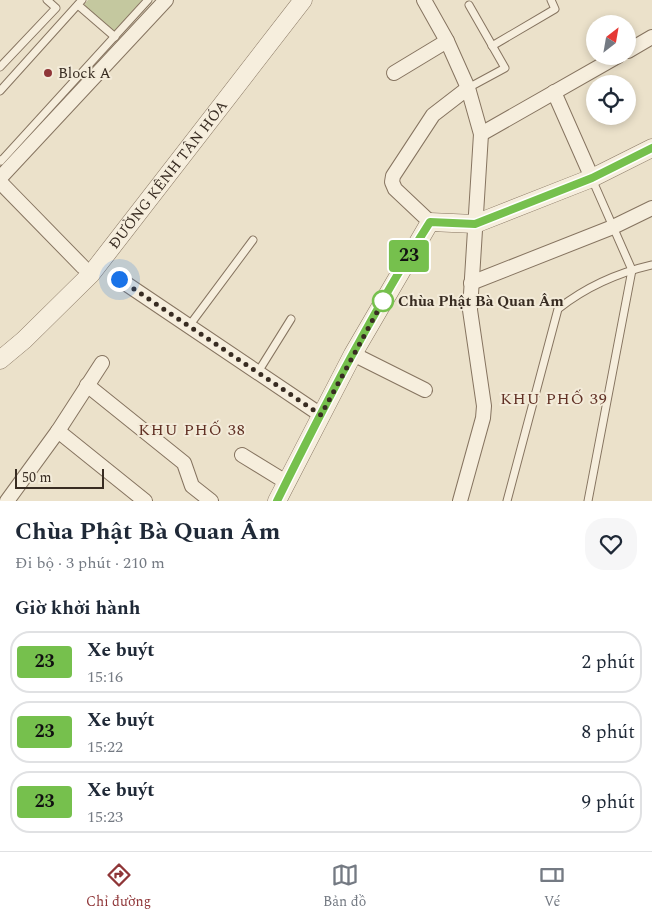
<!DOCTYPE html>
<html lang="vi">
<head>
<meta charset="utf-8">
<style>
  body { margin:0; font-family:Spectral,serif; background:#f6f6f7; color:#1f2937; height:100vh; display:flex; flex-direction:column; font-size:19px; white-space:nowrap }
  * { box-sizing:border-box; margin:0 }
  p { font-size:16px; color:#747a83 }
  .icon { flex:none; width:28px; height:28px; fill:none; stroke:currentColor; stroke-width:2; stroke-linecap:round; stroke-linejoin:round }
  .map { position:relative; height:501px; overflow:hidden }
  .side { display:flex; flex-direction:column; background:#fff; flex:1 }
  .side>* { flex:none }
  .badge { padding:0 10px; border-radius:4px; font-size:18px; line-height:32px }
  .needle { width:32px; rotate:31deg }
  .fabs { position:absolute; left:586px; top:15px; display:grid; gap:10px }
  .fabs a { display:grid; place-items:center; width:50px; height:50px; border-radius:50%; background:#fff; box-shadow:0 2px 8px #0003; font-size:25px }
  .scale { position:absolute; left:15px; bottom:12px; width:89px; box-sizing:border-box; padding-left:5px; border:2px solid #382c22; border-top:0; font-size:14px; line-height:18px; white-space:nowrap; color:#382c22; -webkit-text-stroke:4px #f3ebd9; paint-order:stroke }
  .you { position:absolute; width:25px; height:25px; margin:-12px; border:4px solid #fff; border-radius:50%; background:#1a73e8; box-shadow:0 0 0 8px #1a73e833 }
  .map>.badge { position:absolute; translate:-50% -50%; box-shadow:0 0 0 2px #fff }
  h2 { padding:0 15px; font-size:19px; line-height:45px }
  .round { display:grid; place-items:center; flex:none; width:52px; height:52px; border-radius:20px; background:#f6f6f7 }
  .head { display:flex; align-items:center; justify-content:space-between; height:85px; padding:0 15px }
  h1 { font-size:24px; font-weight:700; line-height:38px }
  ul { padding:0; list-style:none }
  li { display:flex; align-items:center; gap:15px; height:62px; margin:0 10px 8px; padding:0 5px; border:2px solid #e0e1e3; border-radius:20px }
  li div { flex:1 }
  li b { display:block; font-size:19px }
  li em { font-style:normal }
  li .badge { min-width:55px; font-weight:700; text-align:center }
  .tab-bar { display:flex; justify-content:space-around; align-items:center; height:70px; border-top:1px solid #e0e1e3; background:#fff; font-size:14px; color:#747a83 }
  .tab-bar a { display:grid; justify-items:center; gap:2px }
  .tab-bar .current { color:#8f3638 }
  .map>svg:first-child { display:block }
  .park { fill:#c4c89f }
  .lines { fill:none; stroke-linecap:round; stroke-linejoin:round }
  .service-casing { stroke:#867460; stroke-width:9 }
  .minor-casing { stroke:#867460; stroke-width:16 }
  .tertiary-casing { stroke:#867460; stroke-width:19 }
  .service { stroke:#f6eedd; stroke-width:7 }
  .minor { stroke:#f6eedd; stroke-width:14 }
  .tertiary { stroke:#f6eedd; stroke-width:18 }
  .line-casing { stroke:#fff; stroke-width:11 }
  .line { stroke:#76c04d; stroke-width:8 }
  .walk { stroke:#382c22; stroke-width:5; stroke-dasharray:0 9 }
  .poi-dot { fill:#8f3638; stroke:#f3ebd9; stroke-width:2 }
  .stop-dot { fill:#fff; stroke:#76c04d; stroke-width:2.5 }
  .labels { text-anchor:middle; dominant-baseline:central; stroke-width:4; stroke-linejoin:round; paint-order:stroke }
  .poi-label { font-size:15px; fill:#382c22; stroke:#f3ebd9; text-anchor:start }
  .street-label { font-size:15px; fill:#382c22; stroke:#f3ebd9 }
  .stop-label { font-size:15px; font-weight:bold; fill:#382c22; stroke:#f3ebd9; text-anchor:start }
  .neighbourhood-label { font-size:16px; letter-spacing:1px; fill:#613125; stroke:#f3ebd9 }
</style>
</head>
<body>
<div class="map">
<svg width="652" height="501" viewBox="0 0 652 501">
  <rect width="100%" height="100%" fill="#ebe1ca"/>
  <!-- park -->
  <path class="park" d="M88 0H142L114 32 84 5Z"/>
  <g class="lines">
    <defs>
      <g id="service">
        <path d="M78 5 115 37"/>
        <path d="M492 46 555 9 551 0"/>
        <path d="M0 67 56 8 47 0"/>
        <path d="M468 88 505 68 469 5"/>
        <path d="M0 91 82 0"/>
        <path d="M0 160 1 161 148 0"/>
        <path d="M189 326 253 240"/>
        <path d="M258 372 291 319"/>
        <path d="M507 501 558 309C586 287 617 273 652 265"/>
        <path d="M588 501 632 270 592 179"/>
      </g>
      <g id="minor">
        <path d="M424 0 447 41 468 88 481 134 470 310 484 406 483 418 460 501"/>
        <path d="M628 51 652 37"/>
        <path d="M394 73 447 41"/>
        <path d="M554 92 592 178"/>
        <path d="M481 134 618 56"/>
        <path d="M0 178 166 0"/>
        <path d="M0 182 83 267"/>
        <path d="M430 222 395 189 392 182 393 176 433 115 468 88"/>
        <path d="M119 279 321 415"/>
        <path d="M471 283 613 227 652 208"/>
        <path d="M353 354 425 390"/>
        <path d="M87 385 184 463 192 486 211 501"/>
        <path d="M58 431 145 501"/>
        <path d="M242 455 286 482"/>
        <path d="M7 501 58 431 102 363"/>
      </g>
      <g id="tertiary">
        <path id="s1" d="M0 360 24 340 91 274 303 0"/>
        <path d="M277 501 353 354 430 222 475 224 592 178 652 148"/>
      </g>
    </defs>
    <!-- service casing -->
    <use href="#service" class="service-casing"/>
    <!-- minor casing -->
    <use href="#minor" class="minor-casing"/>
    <!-- tertiary casing -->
    <use href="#tertiary" class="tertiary-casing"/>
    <!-- service -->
    <use href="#service" class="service"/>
    <!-- minor -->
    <use href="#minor" class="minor"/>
    <!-- tertiary -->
    <use href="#tertiary" class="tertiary"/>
  </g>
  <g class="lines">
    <defs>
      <path id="line" d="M277 501C324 406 373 311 430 222L475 224 592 178 652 148"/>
    </defs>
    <!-- line casing -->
    <use href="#line" class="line-casing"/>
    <!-- line -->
    <use href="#line" class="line"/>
    <!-- walk -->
    <path class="walk" d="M119 279 321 415 383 301"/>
  </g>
  <!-- markers -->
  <circle class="poi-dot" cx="48" cy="73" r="5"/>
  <circle class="stop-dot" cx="383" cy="301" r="10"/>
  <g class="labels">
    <!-- poi labels -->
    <g class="poi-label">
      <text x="58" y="73">Block A</text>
    </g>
    <!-- street labels -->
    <g class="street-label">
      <text stroke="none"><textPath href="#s1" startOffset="251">ĐƯỜNG KÊNH TÂN HÓA</textPath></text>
    </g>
    <!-- stop labels -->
    <g class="stop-label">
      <text x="398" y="301">Chùa Phật Bà Quan Âm</text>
    </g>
    <!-- neighbourhood labels -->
    <g class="neighbourhood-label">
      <text x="554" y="399">KHU PHỐ 39</text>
      <text x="192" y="430">KHU PHỐ 38</text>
    </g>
  </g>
</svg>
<div class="fabs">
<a><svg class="needle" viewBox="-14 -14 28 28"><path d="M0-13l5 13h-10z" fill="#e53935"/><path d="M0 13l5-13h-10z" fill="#747a83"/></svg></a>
<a><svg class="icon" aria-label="locate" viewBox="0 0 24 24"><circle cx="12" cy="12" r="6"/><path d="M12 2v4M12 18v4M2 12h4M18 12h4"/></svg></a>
</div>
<div class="scale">50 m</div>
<div class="you" style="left:119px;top:279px"></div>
<b class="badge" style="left:409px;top:256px;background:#76c04d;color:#111">23</b>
</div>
<section class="side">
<div class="head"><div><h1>Chùa Phật Bà Quan Âm</h1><p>Đi bộ · 3 phút · 210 m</p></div><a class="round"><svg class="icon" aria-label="heart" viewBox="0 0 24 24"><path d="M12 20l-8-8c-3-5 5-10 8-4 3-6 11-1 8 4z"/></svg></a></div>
<h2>Giờ khởi hành</h2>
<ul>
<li><span class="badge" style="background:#76c04d;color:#111">23</span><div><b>Xe buýt</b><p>15:16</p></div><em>2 phút</em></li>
<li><span class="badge" style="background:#76c04d;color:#111">23</span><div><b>Xe buýt</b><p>15:22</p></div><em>8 phút</em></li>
<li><span class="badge" style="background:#76c04d;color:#111">23</span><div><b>Xe buýt</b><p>15:23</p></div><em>9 phút</em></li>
</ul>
</section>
<nav class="tab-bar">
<a class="current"><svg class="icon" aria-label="directions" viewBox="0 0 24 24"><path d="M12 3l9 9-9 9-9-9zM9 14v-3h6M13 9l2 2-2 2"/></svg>Chỉ đường</a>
<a><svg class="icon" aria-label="map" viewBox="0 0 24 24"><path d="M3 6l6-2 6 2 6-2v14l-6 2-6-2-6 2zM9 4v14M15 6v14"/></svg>Bản đồ</a>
<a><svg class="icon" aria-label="tickets" viewBox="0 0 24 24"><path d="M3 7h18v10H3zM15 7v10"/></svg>Vé</a>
</nav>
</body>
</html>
